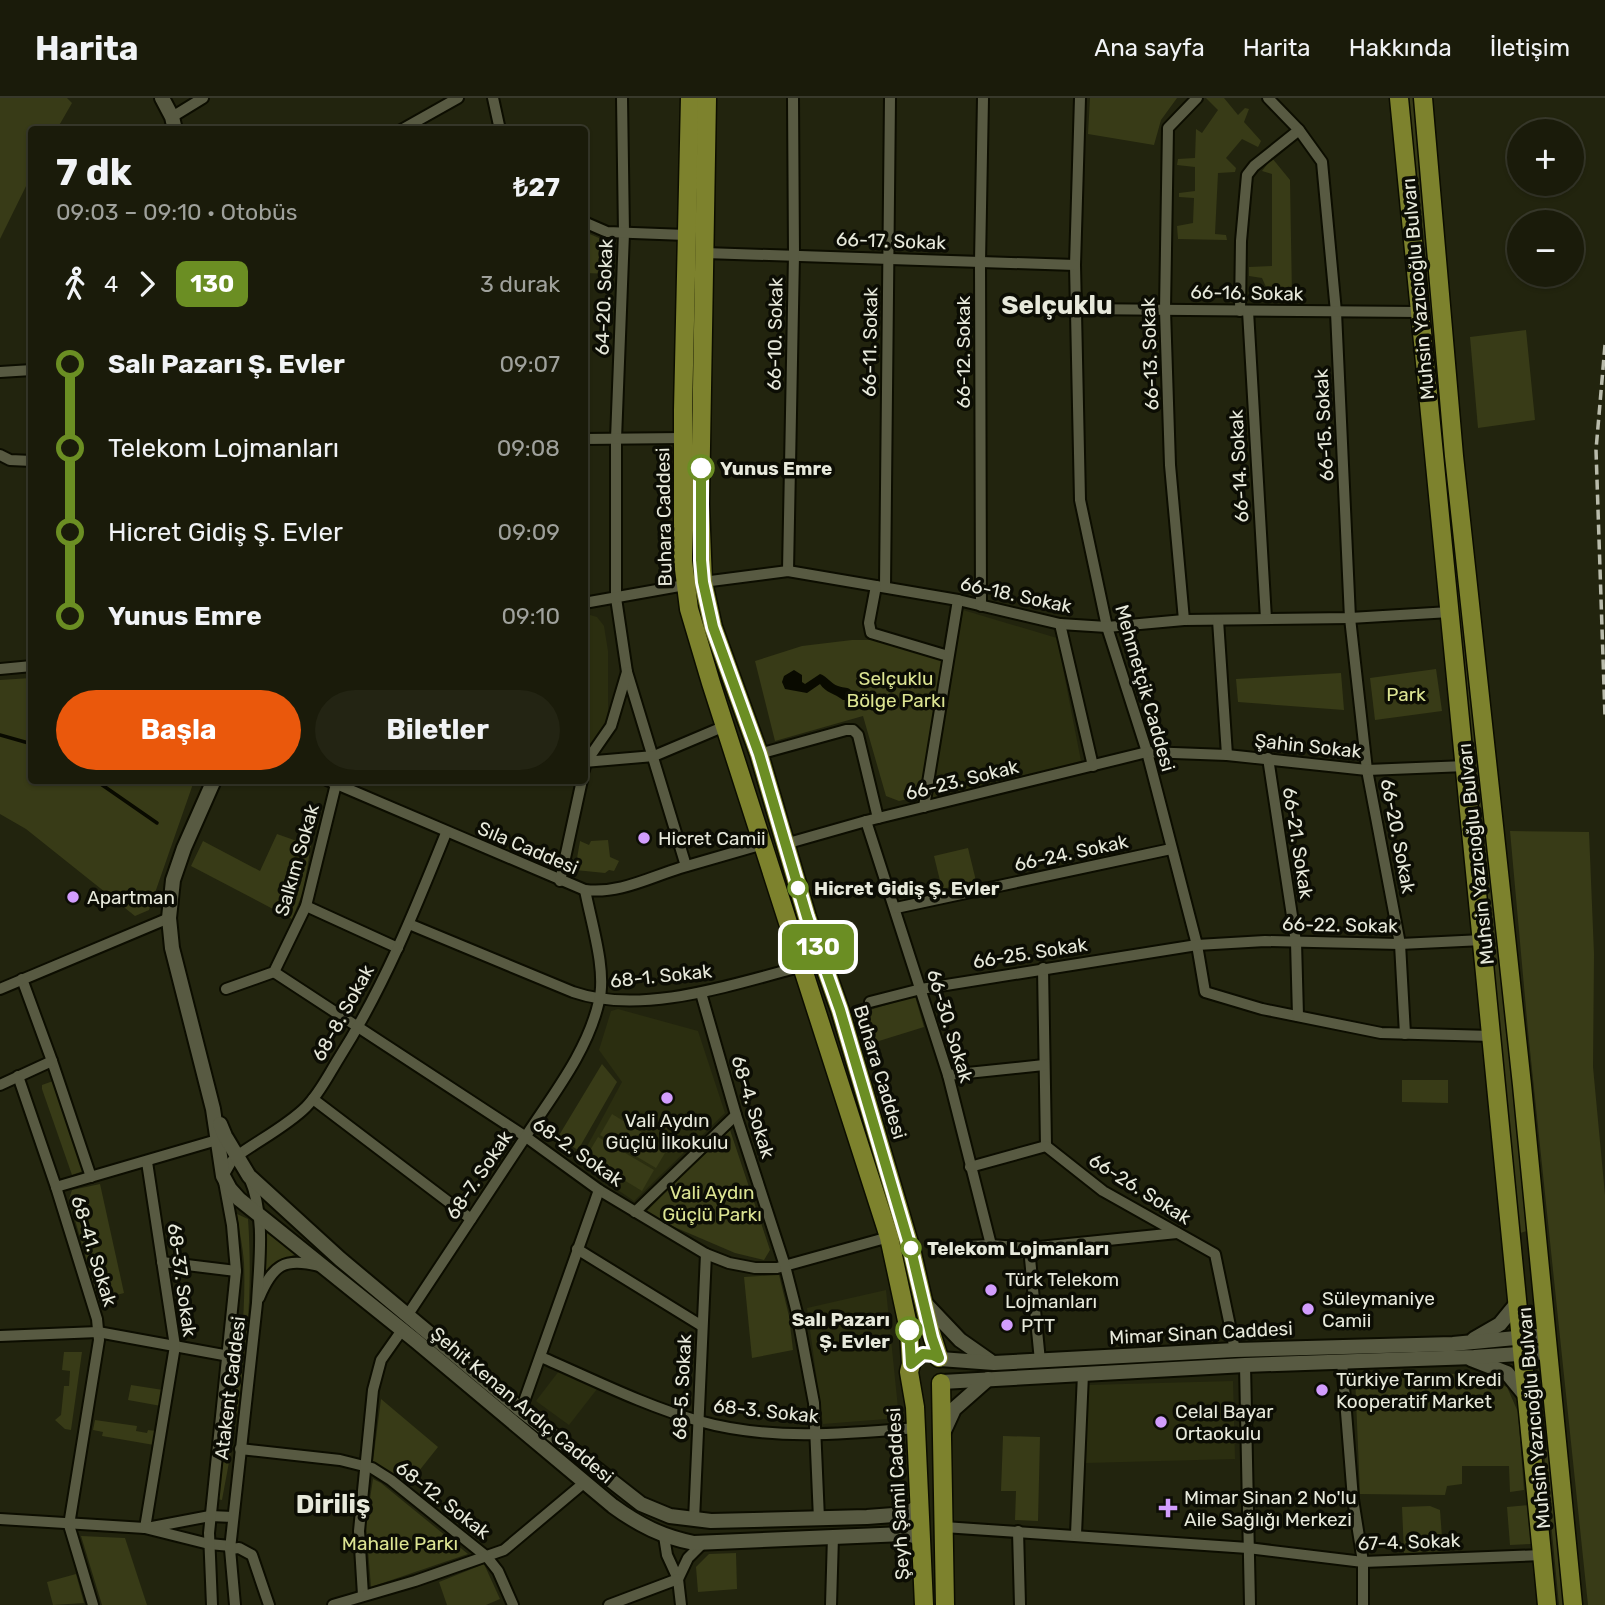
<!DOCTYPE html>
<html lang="tr">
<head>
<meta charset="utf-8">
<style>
  body { margin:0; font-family:Rubik,sans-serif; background:#232413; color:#f1f3f6; height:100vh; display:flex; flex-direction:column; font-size:26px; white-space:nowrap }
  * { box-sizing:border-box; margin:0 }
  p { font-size:23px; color:#9fa19c }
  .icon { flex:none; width:38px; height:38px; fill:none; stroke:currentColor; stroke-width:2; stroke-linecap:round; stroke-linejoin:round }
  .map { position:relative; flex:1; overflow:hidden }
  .side { position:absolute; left:28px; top:28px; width:560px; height:658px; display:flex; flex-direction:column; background:#1a1b0a; border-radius:7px; box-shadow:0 2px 5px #0004,0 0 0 2px #38392b }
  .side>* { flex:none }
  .badge { padding:0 14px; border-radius:10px; font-size:24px; line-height:46px }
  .fabs { position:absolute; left:1507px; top:21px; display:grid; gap:14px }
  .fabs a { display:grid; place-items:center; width:77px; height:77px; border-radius:50%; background:#1a1b0a; box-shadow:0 2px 5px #0004,0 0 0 2px #38392b; font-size:35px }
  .map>.badge { position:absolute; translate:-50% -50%; box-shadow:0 0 0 4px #fff }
  .legs { display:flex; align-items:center; gap:10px; height:77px; padding:0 28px; font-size:23px }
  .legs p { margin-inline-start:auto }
  .head { display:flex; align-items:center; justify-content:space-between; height:119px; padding:0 28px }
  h1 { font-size:38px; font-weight:700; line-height:52px }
  .cta { display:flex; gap:14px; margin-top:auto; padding:14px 28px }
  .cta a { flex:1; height:80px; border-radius:42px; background:#ea580c; color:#fff; font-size:28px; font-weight:700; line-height:80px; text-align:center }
  .cta a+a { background:#232413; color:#f1f3f6 }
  ul { padding:0 28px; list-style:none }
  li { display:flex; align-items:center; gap:24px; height:84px; font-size:26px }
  li i { display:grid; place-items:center; width:10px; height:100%; margin:0 9px; background:currentColor }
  li i::after { content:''; width:18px; height:18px; margin:-9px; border:5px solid; border-radius:50%; background:#1a1b0a }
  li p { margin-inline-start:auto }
  li:first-child i { background:linear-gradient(#0000 50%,currentColor 0) }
  li:last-child i { background:linear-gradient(currentColor 50%,#0000 0) }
  header { display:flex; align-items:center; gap:42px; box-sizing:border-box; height:98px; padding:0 35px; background:#1a1b0a; border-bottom:2px solid #38392b }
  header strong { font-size:33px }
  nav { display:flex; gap:38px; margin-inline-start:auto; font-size:24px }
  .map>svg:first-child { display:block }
  .built { fill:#2b2e10 }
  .green { fill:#383b17 }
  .water { fill:#090a00 }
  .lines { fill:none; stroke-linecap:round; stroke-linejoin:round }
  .stream { stroke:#090a00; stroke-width:3.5 }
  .minor-casing { stroke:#0c0d00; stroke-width:14 }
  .tertiary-casing { stroke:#0c0d00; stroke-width:18 }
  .primary-casing { stroke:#0c0d00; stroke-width:21 }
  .minor { stroke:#585a42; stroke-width:10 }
  .tertiary { stroke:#585a42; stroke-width:14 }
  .primary { stroke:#7d822d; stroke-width:18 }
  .rail { stroke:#b9bbab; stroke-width:3.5; stroke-dasharray:10 5; stroke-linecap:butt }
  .line-1-casing { stroke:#fff; stroke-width:16 }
  .line-1 { stroke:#6b8e23; stroke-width:10 }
  .stop-1-dot { fill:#fff; stroke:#6b8e23; stroke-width:3.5 }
  .poi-dot { fill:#d29dfd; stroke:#0c0d04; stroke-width:2.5 }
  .labels { text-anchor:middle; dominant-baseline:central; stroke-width:7; stroke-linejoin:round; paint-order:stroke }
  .street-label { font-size:19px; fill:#e7e9db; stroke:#0c0d04 }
  .stop-label { font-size:19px; font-weight:bold; fill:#e7e9db; stroke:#0c0d04; text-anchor:start }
  .park-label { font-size:19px; fill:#dce492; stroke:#0c0d04 }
  .poi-label { font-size:19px; fill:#e7e9db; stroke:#0c0d04; text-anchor:start }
  .district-label { font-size:26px; font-weight:bold; fill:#e7e9db; stroke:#0c0d04 }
</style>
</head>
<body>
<header>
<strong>Harita</strong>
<nav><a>Ana sayfa</a><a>Harita</a><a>Hakkında</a><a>İletişim</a></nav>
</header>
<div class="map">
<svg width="1605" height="1507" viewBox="0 0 1605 1507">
  <rect width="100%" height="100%" fill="#22240e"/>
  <!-- built -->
  <g class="built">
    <path d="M963 512 1057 540 1081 663 931 700Z"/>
    <path d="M587 516 597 519 604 528 608 553V613L606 627 599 639 585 650 584 517Z"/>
    <path d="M618 911 698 933 725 1015 634 1103 578 1065 622 984 599 952 611 913Z"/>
    <path d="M886 1192 899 1320 823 1326 807 1210Z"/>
    <path d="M559 1273 597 1291 569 1327 536 1303Z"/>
    <path d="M1233 1283 1235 1361 1086 1365 1088 1287Z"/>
  </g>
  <!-- green -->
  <g class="green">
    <path d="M0 0H67L72 5 57 31 32 32 31 78 0 141Z"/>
    <path d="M1090 0H1177L1161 22 1154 47 1088 36Z"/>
    <path d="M1206 0H1224L1238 17 1245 10 1249 11 1244 24 1261 43 1258 49 1242 41 1226 60 1236 70 1235 74 1218 75 1215 136 1226 137 1227 142 1178 141 1177 128 1193 125 1194 100 1179 99V95L1195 93V69L1177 67 1178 61 1195 60 1196 31 1202 35 1218 12Z"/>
    <path d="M1407 0H1413L1527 1133 1520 1135Z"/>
    <path d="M1272 60 1290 82 1292 198 1276 197V191L1266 189 1262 180 1249 178V169L1272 168V76L1262 73Z"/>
    <path d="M585 134 613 146 612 176 585 175Z"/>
    <path d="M1526 232 1535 322 1478 330 1470 239Z"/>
    <path d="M852 542H875L944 559 920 698 899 703 886 698 863 618 775 643 755 563 802 548Z"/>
    <path d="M1436 571 1442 613 1375 622 1370 580Z"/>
    <path d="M1341 575 1344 612 1238 604 1236 581Z"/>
    <path d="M31 580 32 682 194 683 149 812 135 818 26 731 0 716V582Z"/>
    <path d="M1510 733 1589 734 1594 856 1593 969 1605 1097V1507H1588L1528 933Z"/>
    <path d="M277 736 311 748 303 794 292 821 191 768 203 743 260 773Z"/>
    <path d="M608 742 610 759 619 763 614 773 609 772 605 775 575 772 580 743 589 747 591 743Z"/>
    <path d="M968 750 976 783 942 791 934 758Z"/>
    <path d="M915 898 924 929 866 947 857 916Z"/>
    <path d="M602 966 617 984 578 1052 565 1044 561 1049 555 1044Z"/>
    <path d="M1402 982H1448V1005L1402 1004Z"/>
    <path d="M53 983 83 1073 72 1077 42 991V987Z"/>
    <path d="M612 1016 668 1050 656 1070 600 1037Z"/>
    <path d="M729 1029 770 1152 764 1162 735 1155 644 1116Z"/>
    <path d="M598 1039 654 1072 642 1093 586 1059Z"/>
    <path d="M100 1086 124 1195 98 1202 69 1101 72 1092Z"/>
    <path d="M237 1116 248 1121C255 1217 240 1308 222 1402L217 1401C230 1323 247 1245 244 1165 243 1149 239 1132 237 1116Z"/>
    <path d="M264 1133 296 1156 279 1163 261 1176Z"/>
    <path d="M779 1177 789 1218 793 1252 752 1260 744 1179Z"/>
    <path d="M64 1254H82L71 1332 65 1331 55 1322 61 1317 64 1288H69L70 1273 62 1272Z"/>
    <path d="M1441 1275 1483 1278 1507 1289 1518 1314 1524 1392 1510 1394 1509 1368H1462V1386L1447 1388 1445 1397 1360 1396 1355 1278Z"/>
    <path d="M131 1287 163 1292 161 1308 128 1302Z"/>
    <path d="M381 1301 438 1349 407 1388 373 1363Z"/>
    <path d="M95 1322 137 1328 136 1333 147 1335 148 1332 156 1333 154 1347 102 1338 103 1334 93 1332Z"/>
    <path d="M1003 1338 1040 1339 1038 1423 1015 1422 1016 1393H1001Z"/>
    <path d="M1544 1352H1550L1566 1507H1559Z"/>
    <path d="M373 1381 381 1385 468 1456 371 1489 366 1427Z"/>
    <path d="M1530 1407 1532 1446 1510 1447 1507 1409Z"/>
    <path d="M1430 1408 1440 1412 1443 1453 1404 1455 1402 1409Z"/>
    <path d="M81 1438 125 1440 147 1507H102Z"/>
    <path d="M736 1455 737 1491 698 1494 696 1469 709 1456Z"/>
    <path d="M484 1466 500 1501 486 1507H447L439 1484Z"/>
    <path d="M76 1476 84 1505 53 1507 47 1484Z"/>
  </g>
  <!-- water -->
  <path class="water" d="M794 572 802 577V584L805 586 820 576C827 578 831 586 838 588 845 591 847 588 852 593V599L849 602H843C834 595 826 595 820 586L807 595 785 591 782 584 784 578Z"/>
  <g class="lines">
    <!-- stream -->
    <g class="stream">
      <path d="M0 637 32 646"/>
      <path d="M95 682 157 725"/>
    </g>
    <defs>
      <g id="minor">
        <path d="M493 0 500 32"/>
        <path d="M622 0 624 135 616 341V500L627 574 686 768"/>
        <path d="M1080 0 1075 167 1080 402 1107 529 1147 654 1197 847 1205 894 1262 911 1381 935 1492 938"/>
        <path d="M1268 0 1299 32 1322 64 1336 214 1350 520 1367 672 1400 846 1405 936"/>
        <path d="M172 19 203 0"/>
        <path d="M401 32 458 0"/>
        <path d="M584 124 607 134 686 137"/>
        <path d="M705 155 1075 167"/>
        <path d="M1075 211 1419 214"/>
        <path d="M1240 213 1241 143 1247 77 1254 68 1299 32"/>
        <path d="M1248 213 1266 521"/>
        <path d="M0 274 32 272"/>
        <path d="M584 341 684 340"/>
        <path d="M0 357 10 362 32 363"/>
        <path d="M788 473 794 157 793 0"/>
        <path d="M703 484 788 473 958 502 1060 526 1107 529 1184 522 1350 520 1450 514"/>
        <path d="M876 488 869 525 871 535 948 558"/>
        <path d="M885 489 890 0"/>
        <path d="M584 505 685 487"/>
        <path d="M981 508 980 164 983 0"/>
        <path d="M1184 522 1170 367 1165 212 1168 30 1197 0"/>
        <path d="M1218 522 1227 657"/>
        <path d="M1060 526 1093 668"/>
        <path d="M0 571 32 568"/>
        <path d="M759 656 846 632H853L858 637 878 720"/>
        <path d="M1268 660 1296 844 1298 918"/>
        <path d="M584 664 654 658 725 628"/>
        <path d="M584 672 586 664 611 628 627 574"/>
        <path d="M327 682 585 792C619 796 648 780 680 770 707 762 735 754 763 746"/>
        <path d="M924 709 958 502"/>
        <path d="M866 723 948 977 991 1147"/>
        <path d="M785 746 866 723 1147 654 1227 657 1367 672 1466 668"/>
        <path d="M560 783 582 682"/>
        <path d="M306 808 398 850"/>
        <path d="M896 810 1171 751"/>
        <path d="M409 826 573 894C642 918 734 886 803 868"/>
        <path d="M1043 870 1046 1048 1103 1093 1215 1156 1235 1252"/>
        <path d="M274 874 526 1039 599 1092 706 1156 729 1165 755 1170H777L889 1139"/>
        <path d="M22 881 52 963 91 1079"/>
        <path d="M0 891 169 820"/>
        <path d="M226 891 274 874 306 808 337 682"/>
        <path d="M701 895 736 1017 785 1168 797 1215 814 1305 819 1421"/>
        <path d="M870 904 921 891 1197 847 1265 843 1400 846 1483 842"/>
        <path d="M948 977 1044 967"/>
        <path d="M18 978 56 1089 97 1221 99 1242 69 1427 93 1507"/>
        <path d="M0 987 52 963"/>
        <path d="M313 1001 471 1121"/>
        <path d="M970 1069 1046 1048"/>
        <path d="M56 1089 217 1042"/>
        <path d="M635 1114 736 1017"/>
        <path d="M968 1148 991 1147 1029 1150 1177 1135"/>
        <path d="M1029 1150 1040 1263"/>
        <path d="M577 1151 702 1228"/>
        <path d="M162 1164 236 1173"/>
        <path d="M259 1200C273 1167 284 1159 319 1168"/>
        <path d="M407 1218C447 1157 488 1096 528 1035 555 994 588 952 599 903 607 873 591 824 585 792"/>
        <path d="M0 1238 98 1234 229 1258"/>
        <path d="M541 1259C592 1281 645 1308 699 1323 770 1343 845 1336 917 1330"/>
        <path d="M1342 1264 1353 1401 1363 1464V1507"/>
        <path d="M1245 1267 1250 1507"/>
        <path d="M521 1312 599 1092"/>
        <path d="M240 1351 340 1362 372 1370 391 1382 487 1459 498 1473 513 1507"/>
        <path d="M0 1421 145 1430 209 1446 231 1448"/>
        <path d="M694 1422 706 1156"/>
        <path d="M944 1429 1248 1450 1363 1464 1542 1457"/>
        <path d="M145 1430 175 1248 147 1064"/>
        <path d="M147 1430 210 1418 233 1419"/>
        <path d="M1018 1433 1020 1507"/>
        <path d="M1076 1436 1083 1276"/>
        <path d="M664 1438 667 1457 678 1481 681 1507"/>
        <path d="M230 1451 239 1450 252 1457 269 1507"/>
        <path d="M678 1481 688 1460 704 1444"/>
        <path d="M363 1497 359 1433 373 1292 381 1262 402 1232"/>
        <path d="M212 1507 209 1435 236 1173 232 1127 223 1078 231 1064 237 1058C259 1042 287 1028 306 1009 320 995 329 976 339 960 384 889 415 812 446 735"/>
        <path d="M235 1507 230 1451 257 1205C259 1164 266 1118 249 1079"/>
        <path d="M333 1507 415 1483 504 1452 585 1384"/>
        <path d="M609 1507 678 1481"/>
        <path d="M831 1507 833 1438"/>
      </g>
      <g id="tertiary">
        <path d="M162 0 172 19 175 32"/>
        <path d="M214 682 184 750 173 782 169 820 172 850 213 1011 223 1078 230 1091 239 1101 416 1243 613 1408C639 1427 663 1439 694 1445L904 1436 914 1438 922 1444"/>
        <path d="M220 1026 225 1038 249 1078 340 1161 521 1312 641 1406 670 1418 711 1423 867 1419 907 1416 920 1407"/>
        <path d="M924 1204 960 1242 990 1263"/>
        <path d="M1474 1241 1500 1226 1518 1204"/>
        <path d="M940 1261 994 1265 1235 1252 1453 1246 1547 1237"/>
        <path d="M1471 1261 1507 1275 1525 1297"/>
        <path d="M942 1284 1245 1267 1474 1259 1548 1254"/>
        <path d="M943 1335 954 1311 988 1281"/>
      </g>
      <g id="primary">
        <path d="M690 0 683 312V463L689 511 711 585 889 1139 909 1232 911 1266 909 1274 915 1309 924 1507"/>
        <path d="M707 0 700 406 703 484 713 529 759 656 807 819 840 912 912 1155 929 1228 939 1260"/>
        <path d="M1399 0 1547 1507"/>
        <path d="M1423 0 1454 358 1522 987 1573 1507"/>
        <path d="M941 1285 945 1507"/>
      </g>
    </defs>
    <!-- minor casing -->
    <use href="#minor" class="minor-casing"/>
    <!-- tertiary casing -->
    <use href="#tertiary" class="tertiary-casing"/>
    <!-- primary casing -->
    <use href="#primary" class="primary-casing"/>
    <!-- minor -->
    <use href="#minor" class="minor"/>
    <!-- tertiary -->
    <use href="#tertiary" class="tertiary"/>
    <!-- primary -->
    <use href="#primary" class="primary"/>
    <!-- rail -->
    <path class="rail" d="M1605 247 1596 352 1605 619"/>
  </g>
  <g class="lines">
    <defs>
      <path id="line-1" d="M701 370V462L703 484 713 529 759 656 807 819 840 912 912 1156 932 1240 939 1260 933 1257 923 1256 911 1266 909 1232"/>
    </defs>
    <!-- line-1 casing -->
    <use href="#line-1" class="line-1-casing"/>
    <!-- line-1 -->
    <use href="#line-1" class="line-1"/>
  </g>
  <!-- markers -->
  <g class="stop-1-dot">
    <circle cx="701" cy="370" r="12"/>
    <circle cx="798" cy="790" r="9"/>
    <circle cx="911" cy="1150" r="9"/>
    <circle cx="909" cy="1232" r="12"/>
  </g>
  <g class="poi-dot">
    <circle cx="644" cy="740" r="7"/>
    <circle cx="73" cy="799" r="7"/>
    <circle cx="667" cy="1000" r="7"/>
    <circle cx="991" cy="1192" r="7"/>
    <circle cx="1308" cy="1211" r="7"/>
    <circle cx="1007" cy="1227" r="7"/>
    <circle cx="1322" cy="1292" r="7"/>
    <circle cx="1161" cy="1324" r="7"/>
    <path d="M1164.5 1399.5h7v7h7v7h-7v7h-7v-7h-7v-7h7z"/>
  </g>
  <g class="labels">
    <!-- street labels -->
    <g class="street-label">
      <text transform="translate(891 143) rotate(2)">66-17. Sokak</text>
      <text transform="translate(1418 191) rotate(-95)">Muhsin Yazıcıoğlu Bulvarı</text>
      <text transform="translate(1247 195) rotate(1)">66-16. Sokak</text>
      <text transform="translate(604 199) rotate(-88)">64-20. Sokak</text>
      <text transform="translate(775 236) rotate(-89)">66-10. Sokak</text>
      <text transform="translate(870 244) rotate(-89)">66-11. Sokak</text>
      <text transform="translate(963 254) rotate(-90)">66-12. Sokak</text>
      <text transform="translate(1150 256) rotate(-92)">66-13. Sokak</text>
      <text transform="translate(1324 327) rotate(-93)">66-15. Sokak</text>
      <text transform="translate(1239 368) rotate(-93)">66-14. Sokak</text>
      <text transform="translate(664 419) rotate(-91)">Buhara Caddesi</text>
      <text transform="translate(1016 497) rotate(12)">66-18. Sokak</text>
      <text transform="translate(1145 590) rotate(74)">Mehmetçik Caddesi</text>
      <text transform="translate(1308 648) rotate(6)">Şahin Sokak</text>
      <text transform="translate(962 682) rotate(-14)">66-23. Sokak</text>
      <text transform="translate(1398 738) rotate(79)">66-20. Sokak</text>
      <text transform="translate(1298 745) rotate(81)">66-21. Sokak</text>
      <text transform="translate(528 750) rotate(23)">Sıla Caddesi</text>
      <text transform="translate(1071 755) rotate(-12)">66-24. Sokak</text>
      <text transform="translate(1476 756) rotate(-96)">Muhsin Yazıcıoğlu Bulvarı</text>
      <text transform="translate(297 762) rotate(-74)">Salkım Sokak</text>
      <text transform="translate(1340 827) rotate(1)">66-22. Sokak</text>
      <text transform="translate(1030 855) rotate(-9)">66-25. Sokak</text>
      <text transform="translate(661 878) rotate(-6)">68-1. Sokak</text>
      <text transform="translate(343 915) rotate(-61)">68-8. Sokak</text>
      <text transform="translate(950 928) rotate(73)">66-30. Sokak</text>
      <text transform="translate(880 974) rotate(73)">Buhara Caddesi</text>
      <text transform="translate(753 1009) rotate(73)">68-4. Sokak</text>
      <text transform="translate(578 1054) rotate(35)">68-2. Sokak</text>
      <text transform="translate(479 1077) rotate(-56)">68-7. Sokak</text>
      <text transform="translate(1140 1091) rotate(32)">66-26. Sokak</text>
      <text transform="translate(94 1153) rotate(73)">68-41. Sokak</text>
      <text transform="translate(182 1182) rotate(82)">68-37. Sokak</text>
      <text transform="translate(1201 1235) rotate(-3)">Mimar Sinan Caddesi</text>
      <text transform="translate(682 1289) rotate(-87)">68-5. Sokak</text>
      <text transform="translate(230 1290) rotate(-83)">Atakent Caddesi</text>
      <text transform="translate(522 1307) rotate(40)">Şehit Kenan Ardıç Caddesi</text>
      <text transform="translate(766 1313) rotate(6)">68-3. Sokak</text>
      <text transform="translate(1534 1320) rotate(-95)">Muhsin Yazıcıoğlu Bulvarı</text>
      <text transform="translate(898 1396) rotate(-93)">Şeyh Şamil Caddesi</text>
      <text transform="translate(443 1402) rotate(38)">68-12. Sokak</text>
      <text transform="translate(1409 1444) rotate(-2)">67-4. Sokak</text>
    </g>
    <!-- stop labels -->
    <g class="stop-label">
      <text x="720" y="370">Yunus Emre</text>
      <text x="814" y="790">Hicret Gidiş Ş. Evler</text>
      <text x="927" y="1150">Telekom Lojmanları</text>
      <text x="890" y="1221" text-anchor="end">Salı Pazarı<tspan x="890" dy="22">Ş. Evler</tspan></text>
    </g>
    <!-- park labels -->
    <g class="park-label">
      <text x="896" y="580">Selçuklu<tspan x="896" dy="22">Bölge Parkı</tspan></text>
      <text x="1406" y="596">Park</text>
      <text x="712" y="1094">Vali Aydın<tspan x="712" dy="22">Güçlü Parkı</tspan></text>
      <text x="400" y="1445">Mahalle Parkı</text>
    </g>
    <!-- poi labels -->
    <g class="poi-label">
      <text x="658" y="740">Hicret Camii</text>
      <text x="87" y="799">Apartman</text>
      <text x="667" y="1022" text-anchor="middle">Vali Aydın<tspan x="667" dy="22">Güçlü İlkokulu</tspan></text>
      <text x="1005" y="1181">Türk Telekom<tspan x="1005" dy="22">Lojmanları</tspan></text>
      <text x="1322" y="1200">Süleymaniye<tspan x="1322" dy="22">Camii</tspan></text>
      <text x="1021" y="1227">PTT</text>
      <text x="1336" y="1281">Türkiye Tarım Kredi<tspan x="1336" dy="22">Kooperatif Market</tspan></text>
      <text x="1175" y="1313">Celal Bayar<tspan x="1175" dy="22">Ortaokulu</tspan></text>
      <text x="1184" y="1399">Mimar Sinan 2 No'lu<tspan x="1184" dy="22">Aile Sağlığı Merkezi</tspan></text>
    </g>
    <!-- district labels -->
    <g class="district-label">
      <text x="1057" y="207">Selçuklu</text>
      <text x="333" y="1406">Diriliş</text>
    </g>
  </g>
</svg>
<div class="fabs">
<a>+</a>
<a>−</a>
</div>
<b class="badge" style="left:818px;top:849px;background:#6b8e23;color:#fff">130</b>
<section class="side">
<div class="head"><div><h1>7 dk</h1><p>09:03 – 09:10 · Otobüs</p></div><b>₺27</b></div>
<div class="legs"><svg class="icon" aria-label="walk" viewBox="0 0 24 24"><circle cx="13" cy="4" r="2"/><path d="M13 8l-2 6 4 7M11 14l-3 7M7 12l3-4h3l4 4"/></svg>4<svg class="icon" aria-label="forward" viewBox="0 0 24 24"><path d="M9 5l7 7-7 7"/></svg><b class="badge" style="background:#6b8e23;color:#fff">130</b><p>3 durak</p></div>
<ul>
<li><i style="color:#6b8e23"></i><b>Salı Pazarı Ş. Evler</b><p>09:07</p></li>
<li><i style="color:#6b8e23"></i><span>Telekom Lojmanları</span><p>09:08</p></li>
<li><i style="color:#6b8e23"></i><span>Hicret Gidiş Ş. Evler</span><p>09:09</p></li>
<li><i style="color:#6b8e23"></i><b>Yunus Emre</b><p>09:10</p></li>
</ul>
<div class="cta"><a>Başla</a><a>Biletler</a></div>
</section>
</div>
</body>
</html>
